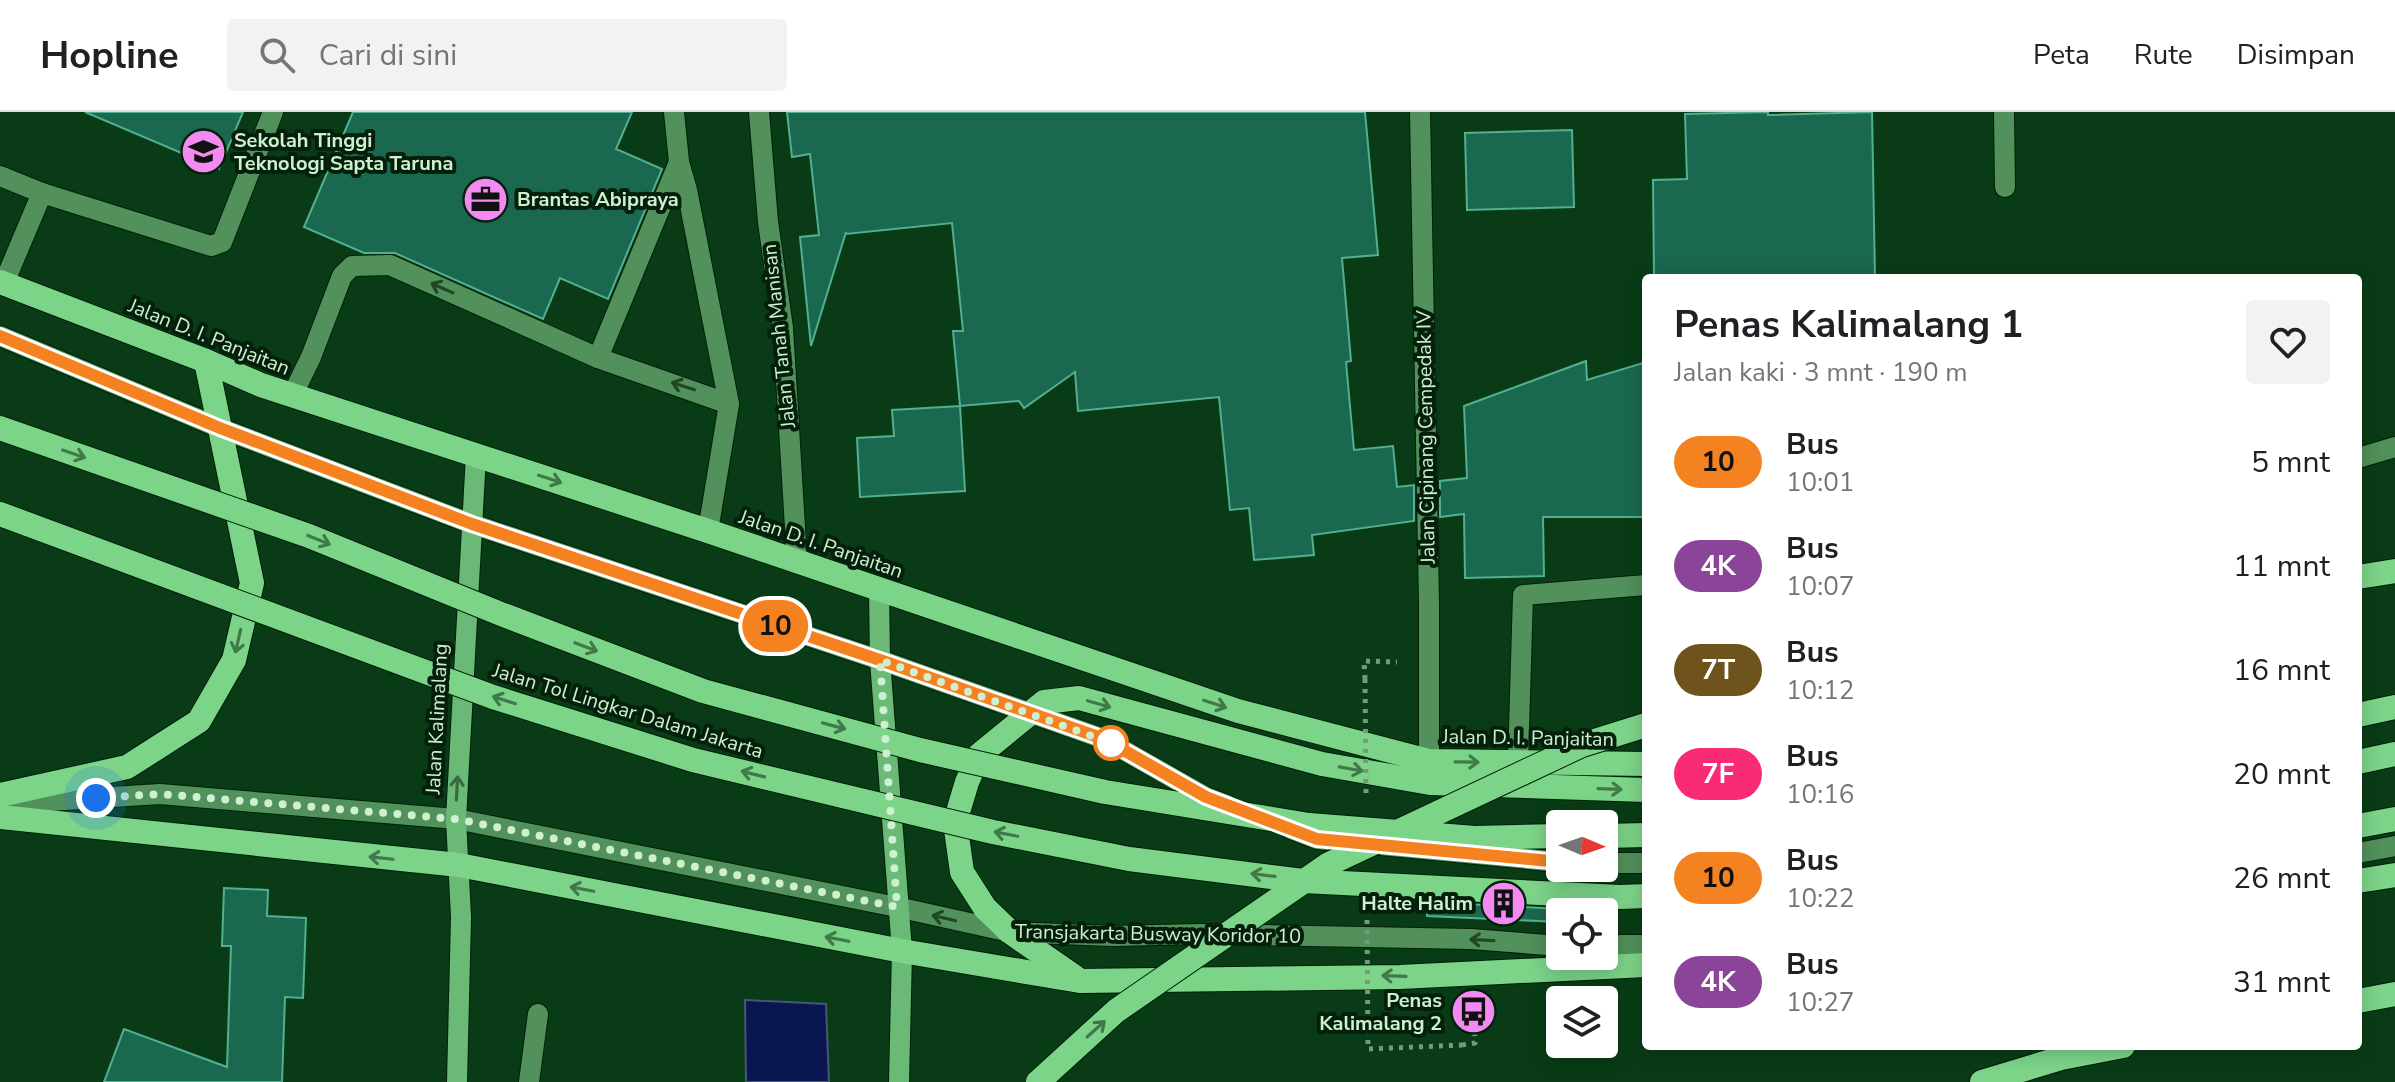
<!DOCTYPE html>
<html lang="id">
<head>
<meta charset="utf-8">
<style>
  body { margin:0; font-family:"Nunito Sans",sans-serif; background:#f2f2f2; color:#202124; height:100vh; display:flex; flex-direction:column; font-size:30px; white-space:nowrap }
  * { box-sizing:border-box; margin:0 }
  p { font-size:26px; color:#757577 }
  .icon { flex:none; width:44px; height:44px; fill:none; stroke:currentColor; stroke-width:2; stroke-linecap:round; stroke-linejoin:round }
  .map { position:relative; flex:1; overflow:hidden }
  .panel { position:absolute; left:1642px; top:162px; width:720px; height:776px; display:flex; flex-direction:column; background:#fff; border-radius:8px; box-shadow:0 4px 20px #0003 }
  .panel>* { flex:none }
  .badge { padding:0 16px; border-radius:26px; font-size:28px; line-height:52px }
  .needle { width:52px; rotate:92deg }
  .controls { position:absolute; left:1546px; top:698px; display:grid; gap:16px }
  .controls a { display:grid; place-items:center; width:72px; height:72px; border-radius:8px; background:#fff; box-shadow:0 4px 20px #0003; font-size:40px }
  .you { position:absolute; width:40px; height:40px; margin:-20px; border:6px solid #fff; border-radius:50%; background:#1a73e8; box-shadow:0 0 0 12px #1a73e833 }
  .map>.badge { position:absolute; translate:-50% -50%; box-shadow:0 0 0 4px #fff }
  .round { display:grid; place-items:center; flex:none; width:84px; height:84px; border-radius:8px; background:#f2f2f2 }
  .overview { display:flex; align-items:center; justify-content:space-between; height:136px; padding:0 32px }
  h1 { font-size:38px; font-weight:700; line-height:60px }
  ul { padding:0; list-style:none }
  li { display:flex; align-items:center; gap:24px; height:104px; padding:0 32px }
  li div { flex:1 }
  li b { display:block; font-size:30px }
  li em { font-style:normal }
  li .badge { min-width:88px; font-weight:700; text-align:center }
  header { display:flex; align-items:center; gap:48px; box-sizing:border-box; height:112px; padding:0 40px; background:#fff; border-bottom:2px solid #e0e0e0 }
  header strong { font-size:38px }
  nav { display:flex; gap:44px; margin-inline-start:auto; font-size:28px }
  .search { width:560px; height:72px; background:#f2f2f2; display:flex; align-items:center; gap:20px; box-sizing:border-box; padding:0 28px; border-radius:8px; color:#757577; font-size:30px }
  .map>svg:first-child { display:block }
  .water { fill:#0a164f; stroke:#455776; stroke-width:2 }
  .building { fill:#1a684f; stroke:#51b08f; stroke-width:2 }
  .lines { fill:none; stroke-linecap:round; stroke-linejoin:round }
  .lane-casing { stroke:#002107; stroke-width:22 }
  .street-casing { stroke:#002107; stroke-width:22 }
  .secondary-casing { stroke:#002107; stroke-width:22 }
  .primary-casing { stroke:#002107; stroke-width:22 }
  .highway-casing { stroke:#002107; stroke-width:26 }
  .path { stroke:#729b79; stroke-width:5; stroke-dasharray:4 6; stroke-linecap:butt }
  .lane { stroke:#52915b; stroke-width:20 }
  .street { stroke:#52915b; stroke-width:20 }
  .secondary { stroke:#52915b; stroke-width:20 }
  .primary { stroke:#6bb977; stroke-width:20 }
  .highway { stroke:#7cd489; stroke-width:24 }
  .highway-bridge-casing { stroke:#002107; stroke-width:26; stroke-linecap:butt }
  .path-bridge { stroke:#729b79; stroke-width:5; stroke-dasharray:4 6; stroke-linecap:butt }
  .highway-bridge { stroke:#7cd489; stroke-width:24 }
  .oneway { stroke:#204826 }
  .oneway2 { stroke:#407a4a }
  .oneway3 { stroke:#386c40 }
  .line-casing { stroke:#fff; stroke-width:18 }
  .line { stroke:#f58220; stroke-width:12 }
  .walk { stroke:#cfefd1; stroke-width:8; stroke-dasharray:0 14.4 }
  .stop-dot { fill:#fff; stroke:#f58220; stroke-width:4 }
  .labels { text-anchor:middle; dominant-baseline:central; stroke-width:8; stroke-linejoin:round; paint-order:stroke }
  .poi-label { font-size:20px; font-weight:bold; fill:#cfefd1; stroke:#05200a; text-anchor:start }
  .street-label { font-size:20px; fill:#cfefd1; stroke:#05200a }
</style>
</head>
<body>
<header>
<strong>Hopline</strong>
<div class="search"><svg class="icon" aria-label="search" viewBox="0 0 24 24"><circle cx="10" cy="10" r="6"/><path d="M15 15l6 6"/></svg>Cari di sini</div>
<nav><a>Peta</a><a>Rute</a><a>Disimpan</a></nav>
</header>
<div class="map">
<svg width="2395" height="970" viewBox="0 0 2395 970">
  <rect width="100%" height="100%" fill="#093c16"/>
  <!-- water -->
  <path class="water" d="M745 888 826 892 829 970H746Z"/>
  <!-- building -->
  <g class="building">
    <path d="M85 0H243L219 57Z"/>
    <path d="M353 0H632L616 37 662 57 608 187 560 166 543 207 395 141H364L304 115Z"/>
    <path d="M787 0H1365L1378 143 1342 146 1351 249 1346 250 1354 338 1393 334 1397 375 1414 373V409L1312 423 1314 443 1254 448 1249 396 1230 398 1219 285 1078 299 1075 260 1024 296 1019 289 960 294 953 219H963L952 111 846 122V120L811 234 800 125 819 123 810 42 792 45Z"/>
    <path d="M1768 0V3L1872 0 1875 166H1654L1653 68 1687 67 1685 2Z"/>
    <path d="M1572 18 1574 95 1467 98 1465 21Z"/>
    <path d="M1586 249 1587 268 1646 250V405H1543L1544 464 1465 466 1464 402 1440 405V369L1467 366 1464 294Z"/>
    <path d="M960 294 965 379 860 385 857 326 894 324 892 298Z"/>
    <path d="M224 776 268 778 267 804 306 806 303 886 285 885 282 970H104L124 917 227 955 231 834H222Z"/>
    <path d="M1427 790 1560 797V810L1427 804Z"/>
  </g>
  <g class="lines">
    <defs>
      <g id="lane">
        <path d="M674 0 679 50 687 78 729 292"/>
        <path d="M0 64 42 81 211 134 222 130 273 0"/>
        <path d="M4 171 42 81"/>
        <path d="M0 224 220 316 472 412 880 548 1104 627 1206 685 1227 693"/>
        <path d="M598 246 679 50"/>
        <path d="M292 284 311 245 342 164 352 154 390 153 598 246 729 292 708 419"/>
        <path d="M2358 346 2395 335"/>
        <path d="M1518 650 1523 483 1646 473"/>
        <path d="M0 692 160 682 456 707 897 795 1010 820 1112 824 1200 822 1471 827 1560 834"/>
        <path d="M1291 717 1317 727 1560 750"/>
        <path d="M2358 741 2395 734"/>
        <path d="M1604 751H1646"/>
        <path d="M1604 833H1646"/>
        <path d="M529 970 538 902"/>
      </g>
      <path id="street" d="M2004 0 2005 75"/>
      <g id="secondary">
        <path d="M759 0 768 110 783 216 797 449"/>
        <path d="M1420 0 1429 492V649"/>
      </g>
      <g id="primary">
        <path d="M879 478 880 548 902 839 899 970"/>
        <path d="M457 970 461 805 456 707 476 343"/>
      </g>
      <g id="highway">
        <path d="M0 170 206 249 261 273 708 419 1238 599 1429 649 1646 652"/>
        <path d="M2358 465 2395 459"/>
        <path d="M2358 603 2395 595"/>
        <path d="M2358 650 2395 642"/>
        <path d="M0 683 127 655 199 609 234 548 252 471 206 249"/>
        <path d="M0 705 459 753 902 839 1080 869 1400 865 1646 853"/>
        <path d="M2358 714 2395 707"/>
        <path d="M1604 724 1646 723"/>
        <path d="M1475 726 1560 724"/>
        <path d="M2358 769 2395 763"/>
        <path d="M1620 785 1646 784"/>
        <path d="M1075 865 1010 820 985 796 962 760 955 710 967 670 979 643 1044 590 1079 586 1322 652 1430 671 1646 678"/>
        <path d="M2358 889 2395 882"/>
        <path d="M1982 970 2061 946 2123 934"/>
      </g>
    </defs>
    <!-- lane casing -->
    <use href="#lane" class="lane-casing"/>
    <!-- street casing -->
    <use href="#street" class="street-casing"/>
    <!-- secondary casing -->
    <use href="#secondary" class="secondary-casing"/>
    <!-- primary casing -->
    <use href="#primary" class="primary-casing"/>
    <!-- highway casing -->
    <use href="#highway" class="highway-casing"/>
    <!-- path -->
    <g class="path">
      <path d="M1365 567 1364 549 1397 550"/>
      <path d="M1462 933 1475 931 1474 895"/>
    </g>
    <!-- lane -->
    <use href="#lane" class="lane"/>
    <!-- street -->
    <use href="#street" class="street"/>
    <!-- secondary -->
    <use href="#secondary" class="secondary"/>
    <!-- primary -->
    <use href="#primary" class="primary"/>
    <!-- highway -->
    <use href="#highway" class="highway"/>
    <defs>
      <g id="highway-bridge">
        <path d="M0 316 309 424 501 502 703 579 920 638 1105 680 1309 713 1475 726"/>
        <path d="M0 402 493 585 693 648 993 720 1129 747 1303 769 1620 785"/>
        <path d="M1038 970 1116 899 1329 752 1582 633 1646 613"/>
      </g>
    </defs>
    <!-- highway-bridge casing -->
    <use href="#highway-bridge" class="highway-bridge-casing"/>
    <!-- path-bridge -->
    <g class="path-bridge">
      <path d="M1365 567 1366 682"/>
      <path d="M1367 808 1368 937 1462 933"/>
    </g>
    <!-- highway-bridge -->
    <use href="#highway-bridge" class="highway-bridge"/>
  </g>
  <!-- one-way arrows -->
  <defs><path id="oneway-shaft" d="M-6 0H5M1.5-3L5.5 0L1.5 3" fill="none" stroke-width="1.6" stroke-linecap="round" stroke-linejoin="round" transform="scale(2)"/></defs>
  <g class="oneway">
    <use href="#oneway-shaft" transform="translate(442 176) rotate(-156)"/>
    <use href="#oneway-shaft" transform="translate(683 274) rotate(-162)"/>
    <use href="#oneway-shaft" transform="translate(944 806) rotate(-167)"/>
    <use href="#oneway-shaft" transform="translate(1482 828) rotate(-177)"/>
  </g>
  <g class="oneway2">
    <use href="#oneway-shaft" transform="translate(74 342) rotate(19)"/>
    <use href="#oneway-shaft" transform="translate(550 367) rotate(18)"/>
    <use href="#oneway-shaft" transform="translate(319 428) rotate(22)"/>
    <use href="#oneway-shaft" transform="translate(238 529) rotate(103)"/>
    <use href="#oneway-shaft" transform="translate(586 535) rotate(21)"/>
    <use href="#oneway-shaft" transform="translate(504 588) rotate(-162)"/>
    <use href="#oneway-shaft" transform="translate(1099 592) rotate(16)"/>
    <use href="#oneway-shaft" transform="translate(1215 592) rotate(18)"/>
    <use href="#oneway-shaft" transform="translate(834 614) rotate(15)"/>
    <use href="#oneway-shaft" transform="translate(1467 650) rotate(1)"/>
    <use href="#oneway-shaft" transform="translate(1351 657) rotate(10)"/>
    <use href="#oneway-shaft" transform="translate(753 662) rotate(-166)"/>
    <use href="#oneway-shaft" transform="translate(1610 677) rotate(2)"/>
    <use href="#oneway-shaft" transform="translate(1006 722) rotate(-169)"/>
    <use href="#oneway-shaft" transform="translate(381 746) rotate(-174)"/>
    <use href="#oneway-shaft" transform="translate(1263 763) rotate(-173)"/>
    <use href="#oneway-shaft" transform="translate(582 777) rotate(-169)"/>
    <use href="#oneway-shaft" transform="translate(837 827) rotate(-169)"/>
    <use href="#oneway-shaft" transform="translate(1394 864) rotate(-178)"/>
    <use href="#oneway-shaft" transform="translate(1096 917) rotate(-42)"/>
  </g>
  <use class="oneway3" href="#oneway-shaft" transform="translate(457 676) rotate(-87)"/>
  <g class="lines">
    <defs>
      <path id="line" d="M0 224 220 316 472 412 880 548 1104 627 1206 685 1317 727 1560 750"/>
    </defs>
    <!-- line casing -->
    <use href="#line" class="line-casing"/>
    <!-- line -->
    <use href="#line" class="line"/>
    <!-- walk -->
    <path class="walk" d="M96 686 160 682 456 707 897 795 880 548 1111 631"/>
  </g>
  <!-- icons -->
  <defs>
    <symbol id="university-disc" viewBox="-11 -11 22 22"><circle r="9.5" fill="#f38af2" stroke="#05200a"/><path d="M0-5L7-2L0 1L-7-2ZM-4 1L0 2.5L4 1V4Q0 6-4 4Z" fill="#111"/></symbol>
    <symbol id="office-disc" viewBox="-11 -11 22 22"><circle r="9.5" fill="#f38af2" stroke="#05200a"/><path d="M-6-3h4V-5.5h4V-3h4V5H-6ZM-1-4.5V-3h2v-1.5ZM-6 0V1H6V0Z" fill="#111"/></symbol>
    <symbol id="building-disc" viewBox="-11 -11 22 22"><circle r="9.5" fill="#f38af2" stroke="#05200a"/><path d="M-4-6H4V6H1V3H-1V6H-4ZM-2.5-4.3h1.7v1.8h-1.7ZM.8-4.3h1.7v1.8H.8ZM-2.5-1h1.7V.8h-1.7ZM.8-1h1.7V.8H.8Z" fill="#111"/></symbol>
    <symbol id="bus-disc" viewBox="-11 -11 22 22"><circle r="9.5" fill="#f38af2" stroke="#05200a"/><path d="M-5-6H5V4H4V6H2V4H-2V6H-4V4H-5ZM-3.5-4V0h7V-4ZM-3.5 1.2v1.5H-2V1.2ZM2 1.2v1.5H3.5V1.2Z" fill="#111"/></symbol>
  </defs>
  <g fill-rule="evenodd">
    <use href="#university-disc" x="178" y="14" width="51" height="51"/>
    <use href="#office-disc" x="460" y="62" width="51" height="51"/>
    <use href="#building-disc" x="1478" y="766" width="51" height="51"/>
    <use href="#bus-disc" x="1448" y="874" width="51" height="51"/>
  </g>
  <!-- markers -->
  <circle class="stop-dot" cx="1111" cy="631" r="16"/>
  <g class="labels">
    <!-- poi labels -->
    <g class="poi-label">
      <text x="234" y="28">Sekolah Tinggi<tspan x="234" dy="23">Teknologi Sapta Taruna</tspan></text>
      <text x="517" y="87">Brantas Abipraya</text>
      <text x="1473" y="791" text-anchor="end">Halte Halim</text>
      <text x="1442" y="888" text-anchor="end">Penas<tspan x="1442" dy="23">Kalimalang 2</tspan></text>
    </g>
    <!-- street labels -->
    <g class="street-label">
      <text transform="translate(779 224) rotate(-96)">Jalan Tanah Manisan</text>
      <text transform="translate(209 225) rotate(22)">Jalan D. I. Panjaitan</text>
      <text transform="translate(1426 325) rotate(-91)">Jalan Cipinang Cempedak IV</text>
      <text transform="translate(821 432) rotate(19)">Jalan D. I. Panjaitan</text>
      <text transform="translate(628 599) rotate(17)">Jalan Tol Lingkar Dalam Jakarta</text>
      <text transform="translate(437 607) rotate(-87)">Jalan Kalimalang</text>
      <text transform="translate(1528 626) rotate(1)">Jalan D. I. Panjaitan</text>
      <text transform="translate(1158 822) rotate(1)">Transjakarta Busway Koridor 10</text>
    </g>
  </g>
</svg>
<div class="controls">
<a><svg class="needle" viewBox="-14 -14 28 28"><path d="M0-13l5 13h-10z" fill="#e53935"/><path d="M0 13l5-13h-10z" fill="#757577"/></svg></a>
<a><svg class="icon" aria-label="locate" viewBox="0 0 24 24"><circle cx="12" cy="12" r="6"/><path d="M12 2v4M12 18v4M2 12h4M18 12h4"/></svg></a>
<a><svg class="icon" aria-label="layers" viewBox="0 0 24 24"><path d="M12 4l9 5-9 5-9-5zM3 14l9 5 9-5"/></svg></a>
</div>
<div class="you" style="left:96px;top:686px"></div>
<b class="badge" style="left:775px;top:514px;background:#f58220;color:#111">10</b>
<section class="panel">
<div class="overview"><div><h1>Penas Kalimalang 1</h1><p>Jalan kaki · 3 mnt · 190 m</p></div><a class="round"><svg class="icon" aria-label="heart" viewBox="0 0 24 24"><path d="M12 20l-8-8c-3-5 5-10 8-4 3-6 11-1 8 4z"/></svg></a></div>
<ul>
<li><span class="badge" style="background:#f58220;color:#111">10</span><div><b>Bus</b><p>10:01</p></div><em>5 mnt</em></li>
<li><span class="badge" style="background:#8a4598;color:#fff">4K</span><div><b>Bus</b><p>10:07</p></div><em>11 mnt</em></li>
<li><span class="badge" style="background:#6e531c;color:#fff">7T</span><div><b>Bus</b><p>10:12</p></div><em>16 mnt</em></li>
<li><span class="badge" style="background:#fa2b75;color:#fff">7F</span><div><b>Bus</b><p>10:16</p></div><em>20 mnt</em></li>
<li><span class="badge" style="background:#f58220;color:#111">10</span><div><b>Bus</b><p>10:22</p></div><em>26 mnt</em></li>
<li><span class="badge" style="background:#8a4598;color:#fff">4K</span><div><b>Bus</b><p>10:27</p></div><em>31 mnt</em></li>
</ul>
</section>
</div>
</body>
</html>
